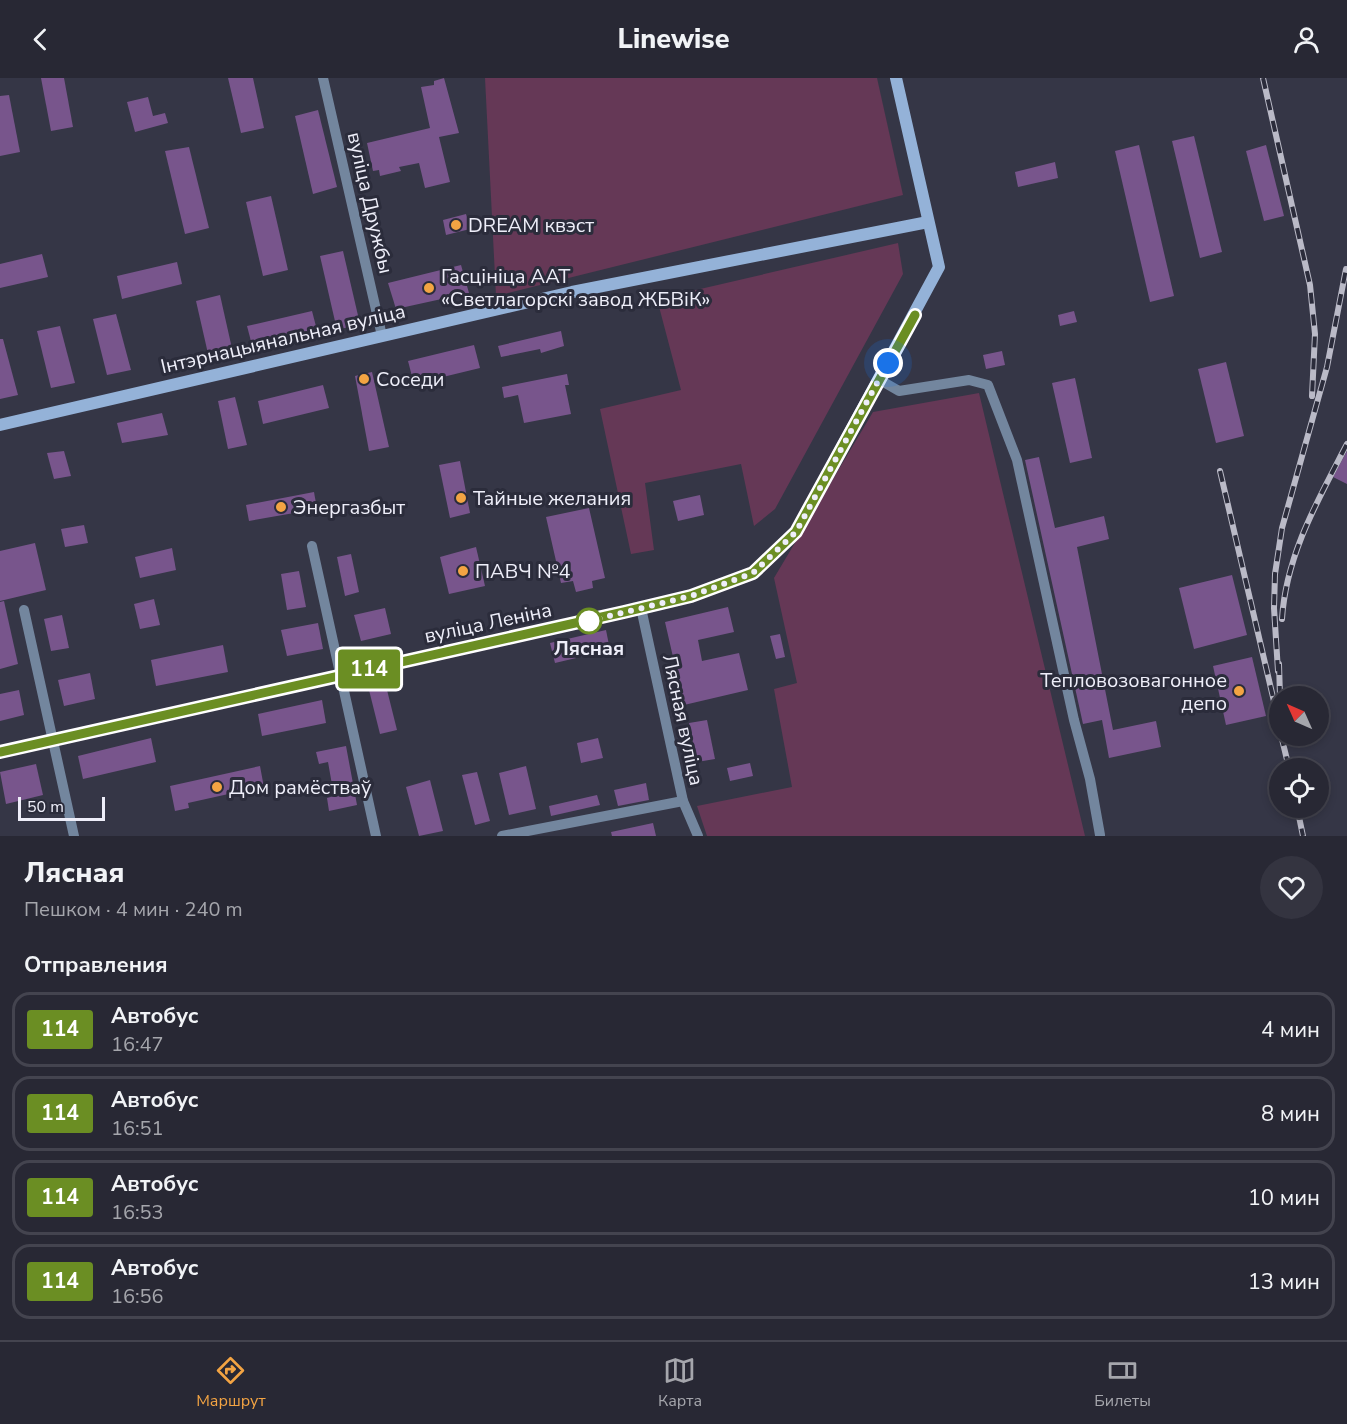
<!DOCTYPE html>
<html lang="ru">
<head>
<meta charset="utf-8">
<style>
  body { margin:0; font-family:"Nunito Sans",sans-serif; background:#343440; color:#f1f3f6; height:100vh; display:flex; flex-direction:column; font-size:22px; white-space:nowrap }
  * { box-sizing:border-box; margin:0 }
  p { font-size:20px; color:#a5a6ac }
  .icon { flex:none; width:33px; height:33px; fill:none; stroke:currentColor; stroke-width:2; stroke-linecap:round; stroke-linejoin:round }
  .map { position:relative; height:758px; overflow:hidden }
  .panel { display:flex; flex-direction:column; background:#282834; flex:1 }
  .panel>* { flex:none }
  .badge { padding:0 12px; border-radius:4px; font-size:21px; line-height:39px }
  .needle { width:39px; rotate:315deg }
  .buttons { position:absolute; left:1269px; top:608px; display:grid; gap:12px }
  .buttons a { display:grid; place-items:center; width:60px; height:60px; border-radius:50%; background:#282834; box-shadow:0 3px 9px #0003,0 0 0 2px #44444f; font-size:30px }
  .scale { position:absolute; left:18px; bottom:15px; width:87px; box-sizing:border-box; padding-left:6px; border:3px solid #eeeef9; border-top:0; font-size:16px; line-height:21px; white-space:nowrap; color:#eeeef9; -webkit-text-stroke:4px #2b2c3b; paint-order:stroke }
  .you { position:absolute; width:30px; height:30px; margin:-15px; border:4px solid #fff; border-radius:50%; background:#1a73e8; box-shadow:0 0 0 9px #1a73e833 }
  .map>.badge { position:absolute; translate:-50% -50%; box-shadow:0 0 0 3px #fff }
  h2 { padding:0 24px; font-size:22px; line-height:54px }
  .round { display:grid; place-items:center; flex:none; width:63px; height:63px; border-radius:32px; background:#343440 }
  .overview { display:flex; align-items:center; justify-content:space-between; height:102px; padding:0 24px }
  h1 { font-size:28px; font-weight:800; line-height:45px }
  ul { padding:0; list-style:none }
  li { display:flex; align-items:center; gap:18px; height:75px; margin:0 12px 9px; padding:0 12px; border:3px solid #44444f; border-radius:18px }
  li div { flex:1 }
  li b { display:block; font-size:22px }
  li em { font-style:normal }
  li .badge { min-width:66px; font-weight:700; text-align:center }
  header { display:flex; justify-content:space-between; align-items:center; height:78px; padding:0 24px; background:#282834; font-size:27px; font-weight:800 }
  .tabs { display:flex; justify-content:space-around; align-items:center; height:84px; border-top:2px solid #44444f; background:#282834; font-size:16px; color:#a5a6ac }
  .tabs a { display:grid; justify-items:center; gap:3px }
  .tabs .active { color:#f3a443 }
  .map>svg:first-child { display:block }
  .green { fill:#653856 }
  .building { fill:#78558c }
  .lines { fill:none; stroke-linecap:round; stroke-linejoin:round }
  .street { stroke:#73869e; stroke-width:10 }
  .secondary { stroke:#94b2d8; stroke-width:12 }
  .rail-casing { stroke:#babac7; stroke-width:6 }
  .rail { stroke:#2b2c3b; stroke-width:4; stroke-dasharray:11; stroke-linecap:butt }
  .line-casing { stroke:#fff; stroke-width:14 }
  .line { stroke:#6b8e23; stroke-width:9 }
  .walk { stroke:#eeeef9; stroke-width:6; stroke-dasharray:0 10.8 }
  .poi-dot { fill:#f3a443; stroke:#2b2c3b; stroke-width:2 }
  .stop-dot { fill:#fff; stroke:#6b8e23; stroke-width:3 }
  .labels { text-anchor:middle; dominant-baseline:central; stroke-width:6; stroke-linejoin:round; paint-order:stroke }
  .street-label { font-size:20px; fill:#eeeef9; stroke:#2b2c3b }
  .poi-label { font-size:20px; fill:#eeeef9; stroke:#2b2c3b; text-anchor:start }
  .stop-label { font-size:20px; font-weight:bold; fill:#eeeef9; stroke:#2b2c3b }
</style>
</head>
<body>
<header><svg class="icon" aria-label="back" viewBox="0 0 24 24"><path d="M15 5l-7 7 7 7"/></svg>Linewise<svg class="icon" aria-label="person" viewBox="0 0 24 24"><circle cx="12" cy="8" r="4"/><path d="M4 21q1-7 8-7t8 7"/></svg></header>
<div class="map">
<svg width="1347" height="758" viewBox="0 0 1347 758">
  <rect width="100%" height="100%" fill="#353646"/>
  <!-- green -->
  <g class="green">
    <path d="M485 0H877L903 117 496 218Z"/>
    <path d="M898 165 903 196 775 431 754 448 741 386 645 405 654 472 631 476 600 331 681 312 657 221Z"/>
    <path d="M979 315 1085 758H707L697 728 792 709 774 611 797 605 774 500 873 334Z"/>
  </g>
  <!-- building -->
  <g class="building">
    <path d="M41 0H64L73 49 51 53Z"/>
    <path d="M228 0H253L264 50 241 55Z"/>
    <path d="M444 0 459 55 439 59 450 104 425 110 419 85 399 89 401 93 380 98 379 92 373 93 367 65 430 50 421 9 434 7V3Z"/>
    <path d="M9 17 20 74 0 78V18Z"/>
    <path d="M148 19 153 38 165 35 168 45 135 54 127 24Z"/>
    <path d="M318 32 337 109 313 116 295 38Z"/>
    <path d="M1194 58 1222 174 1200 180 1172 63Z"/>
    <path d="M1139 67 1174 218 1150 224 1115 73Z"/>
    <path d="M1266 67 1284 138 1264 143 1246 73Z"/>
    <path d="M189 69 209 150 185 156 165 73Z"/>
    <path d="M1055 84 1058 100 1018 109 1015 94Z"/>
    <path d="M271 118 288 192 263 198 246 124Z"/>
    <path d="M466 136 470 151 446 157 443 142Z"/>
    <path d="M343 173 360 246 337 252 320 178Z"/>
    <path d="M42 176 48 199 0 210V186Z"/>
    <path d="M177 184 182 206 122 221 117 198Z"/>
    <path d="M461 187 469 215 396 231 388 205Z"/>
    <path d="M220 217 233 275 209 280 196 223Z"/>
    <path d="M312 233 318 256 253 271 247 248Z"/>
    <path d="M1074 233 1077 244 1060 248 1058 237Z"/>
    <path d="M116 236 131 292 107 297 93 241Z"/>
    <path d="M60 248 75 305 51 310 37 253Z"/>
    <path d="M561 253 564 268 541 275 540 271 501 279 498 268Z"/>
    <path d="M0 261H3L18 317 0 321Z"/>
    <path d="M474 267 480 290 414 306 408 283Z"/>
    <path d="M1002 273 1005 287 986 291 983 277Z"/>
    <path d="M1226 284 1244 358 1216 365 1198 291Z"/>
    <path d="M372 294 389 369 369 373 355 298Z"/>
    <path d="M567 296 569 307H565L571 336 524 345 518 317 504 320 502 309Z"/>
    <path d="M1075 300 1092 380 1070 385 1052 305Z"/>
    <path d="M323 307 329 330 263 346 258 323Z"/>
    <path d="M235 319 247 367 228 371 218 323Z"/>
    <path d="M162 335 168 357 122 365 117 345Z"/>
    <path d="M64 373 71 398 54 401 47 375Z"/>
    <path d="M1347 373V406L1333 399Z"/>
    <path d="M1039 379 1055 450 1104 438 1109 461 1077 469 1113 652 1156 643 1161 669 1109 680 1102 642 1083 646 1025 382Z"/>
    <path d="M460 383 470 435 450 440 439 387Z"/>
    <path d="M314 414 317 431 249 443 246 427Z"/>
    <path d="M700 417 704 437 678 443 673 423Z"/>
    <path d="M589 430 605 500 592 503 593 510 576 514 573 503 561 505 546 439Z"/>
    <path d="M84 447 88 465 65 469 61 451Z"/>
    <path d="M35 465 46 512 0 523V473Z"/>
    <path d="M476 469 485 508 449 516 440 479Z"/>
    <path d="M172 470 176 492 140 500 135 479Z"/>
    <path d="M351 476 359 514 345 518 337 479Z"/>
    <path d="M299 493 306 529 287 532 281 496Z"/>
    <path d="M1232 497 1247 557 1194 571 1179 510Z"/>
    <path d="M154 521 160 547 140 551 134 526Z"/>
    <path d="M4 523 18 586 0 591V524Z"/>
    <path d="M728 529 734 554 698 562 702 583 739 575 748 612 684 627 665 544Z"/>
    <path d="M385 530 391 556 361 563 354 537Z"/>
    <path d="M62 537 69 570 51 573 44 541Z"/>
    <path d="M318 545 323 571 287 578 281 552Z"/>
    <path d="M606 552 610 572 555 585 550 565Z"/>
    <path d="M780 556 785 579 776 581 770 558Z"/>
    <path d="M223 567 228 594 156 608 151 582Z"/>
    <path d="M1252 579 1266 638 1226 647 1213 588Z"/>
    <path d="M90 595 95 621 64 628 58 602Z"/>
    <path d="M386 608 397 652 380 656 369 612Z"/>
    <path d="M19 612 24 637 0 643V616Z"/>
    <path d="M322 622 326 645 262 658 258 636Z"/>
    <path d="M707 642 715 681 697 684 689 645Z"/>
    <path d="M151 660 156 684 83 701 78 678Z"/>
    <path d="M598 660 603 680 581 685 577 665Z"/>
    <path d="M346 668 357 727 329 733 327 720 334 718 328 684 319 686 316 674Z"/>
    <path d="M750 685 753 698 730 703 727 690Z"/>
    <path d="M36 686 43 717 6 726 0 694Z"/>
    <path d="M260 688 265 715 252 718 251 711 188 725 189 730 175 733 170 708Z"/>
    <path d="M526 688 536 731 509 737 499 695Z"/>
    <path d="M477 694 490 743 475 747 462 697Z"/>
    <path d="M430 702 443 753 419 758 406 709Z"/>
    <path d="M646 705 649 722 618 728 614 712Z"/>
    <path d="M597 717 600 727 551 738 549 728Z"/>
    <path d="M653 745 656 758H612L611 754Z"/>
  </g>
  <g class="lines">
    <!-- street -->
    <g class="street">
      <path d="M323 0 382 258"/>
      <path d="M880 302 899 313 969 302 988 307 1017 382 1074 642 1090 701 1100 757"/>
      <path d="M312 468 376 758"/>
      <path d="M641 530 683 723 698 758"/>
      <path d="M24 532 74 758"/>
      <path d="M502 758 683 723"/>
    </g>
    <!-- secondary -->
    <g class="secondary">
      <path d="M0 347 572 214 928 144"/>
      <path d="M0 674 641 530 691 518 753 495 796 454 939 189 896 0"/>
    </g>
    <defs>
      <g id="rail">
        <path d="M1263 0 1310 207 1315 256 1312 318"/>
        <path d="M1220 393 1280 649"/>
        <path d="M1282 541C1286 477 1318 422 1347 366"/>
        <path d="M1279 586 1280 618"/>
        <path d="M1278 593 1274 530 1275 496 1282 450 1327 289 1346 191"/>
        <path d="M1281 657 1289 690"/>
        <path d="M1297 729 1303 758"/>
      </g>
    </defs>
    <!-- rail casing -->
    <use href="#rail" class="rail-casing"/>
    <!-- rail -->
    <use href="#rail" class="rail"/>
  </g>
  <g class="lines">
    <defs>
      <path id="line" d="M0 674 624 534 691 518 753 495 796 454 915 237"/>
    </defs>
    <!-- line casing -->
    <use href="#line" class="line-casing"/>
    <!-- line -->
    <use href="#line" class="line"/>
    <!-- walk -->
    <path class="walk" d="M589 543 691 518 753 495 796 454 888 285"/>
  </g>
  <!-- markers -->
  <g class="poi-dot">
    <circle cx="456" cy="147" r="6"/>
    <circle cx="429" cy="210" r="6"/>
    <circle cx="364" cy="301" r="6"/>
    <circle cx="461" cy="420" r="6"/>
    <circle cx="281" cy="429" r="6"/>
    <circle cx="463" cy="493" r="6"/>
    <circle cx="1239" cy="613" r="6"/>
    <circle cx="217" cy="709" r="6"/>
  </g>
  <circle class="stop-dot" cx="589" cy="543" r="12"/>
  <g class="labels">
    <!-- street labels -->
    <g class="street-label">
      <text transform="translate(370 125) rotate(77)">вуліца Дружбы</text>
      <text transform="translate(283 261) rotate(-13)">Інтэрнацыянальная вуліца</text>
      <text transform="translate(488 545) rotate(-12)">вуліца Леніна</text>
      <text transform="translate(683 642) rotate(78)">Лясная вуліца</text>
    </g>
    <!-- poi labels -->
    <g class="poi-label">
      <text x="468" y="147">DREAM квэст</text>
      <text x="441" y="198">Гасцініца ААТ<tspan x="441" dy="23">«Светлагорскі завод ЖБВіК»</tspan></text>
      <text x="376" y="301">Соседи</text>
      <text x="473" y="420">Тайные желания</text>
      <text x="293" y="429">Энергазбыт</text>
      <text x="475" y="493">ПАВЧ №4</text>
      <text x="1227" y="602" text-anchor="end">Тепловозовагонное<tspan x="1227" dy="23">депо</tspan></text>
      <text x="229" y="709">Дом рамёстваў</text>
    </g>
    <!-- stop labels -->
    <g class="stop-label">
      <text x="589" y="570">Лясная</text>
    </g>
  </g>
</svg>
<div class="buttons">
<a><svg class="needle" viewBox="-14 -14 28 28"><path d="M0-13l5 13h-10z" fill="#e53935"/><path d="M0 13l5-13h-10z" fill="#a5a6ac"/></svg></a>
<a><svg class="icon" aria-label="locate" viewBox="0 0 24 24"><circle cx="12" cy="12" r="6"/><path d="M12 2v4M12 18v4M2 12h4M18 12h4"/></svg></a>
</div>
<div class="scale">50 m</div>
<div class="you" style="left:888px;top:285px"></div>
<b class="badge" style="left:369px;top:591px;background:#6b8e23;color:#fff">114</b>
</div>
<section class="panel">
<div class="overview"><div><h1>Лясная</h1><p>Пешком · 4 мин · 240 m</p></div><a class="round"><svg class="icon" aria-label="heart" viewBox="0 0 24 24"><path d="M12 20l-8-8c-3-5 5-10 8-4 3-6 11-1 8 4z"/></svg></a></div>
<h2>Отправления</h2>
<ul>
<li><span class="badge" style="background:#6b8e23;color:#fff">114</span><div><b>Автобус</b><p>16:47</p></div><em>4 мин</em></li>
<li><span class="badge" style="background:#6b8e23;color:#fff">114</span><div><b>Автобус</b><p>16:51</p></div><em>8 мин</em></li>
<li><span class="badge" style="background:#6b8e23;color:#fff">114</span><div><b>Автобус</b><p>16:53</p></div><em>10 мин</em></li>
<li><span class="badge" style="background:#6b8e23;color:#fff">114</span><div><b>Автобус</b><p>16:56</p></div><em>13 мин</em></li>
</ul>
</section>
<nav class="tabs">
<a class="active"><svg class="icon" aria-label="directions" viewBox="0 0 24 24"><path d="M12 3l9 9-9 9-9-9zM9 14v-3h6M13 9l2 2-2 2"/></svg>Маршрут</a>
<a><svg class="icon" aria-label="map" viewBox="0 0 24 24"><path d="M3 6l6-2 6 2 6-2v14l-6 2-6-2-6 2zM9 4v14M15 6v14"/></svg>Карта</a>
<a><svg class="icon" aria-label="tickets" viewBox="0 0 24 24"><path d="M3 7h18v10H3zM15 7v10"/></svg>Билеты</a>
</nav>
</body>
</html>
